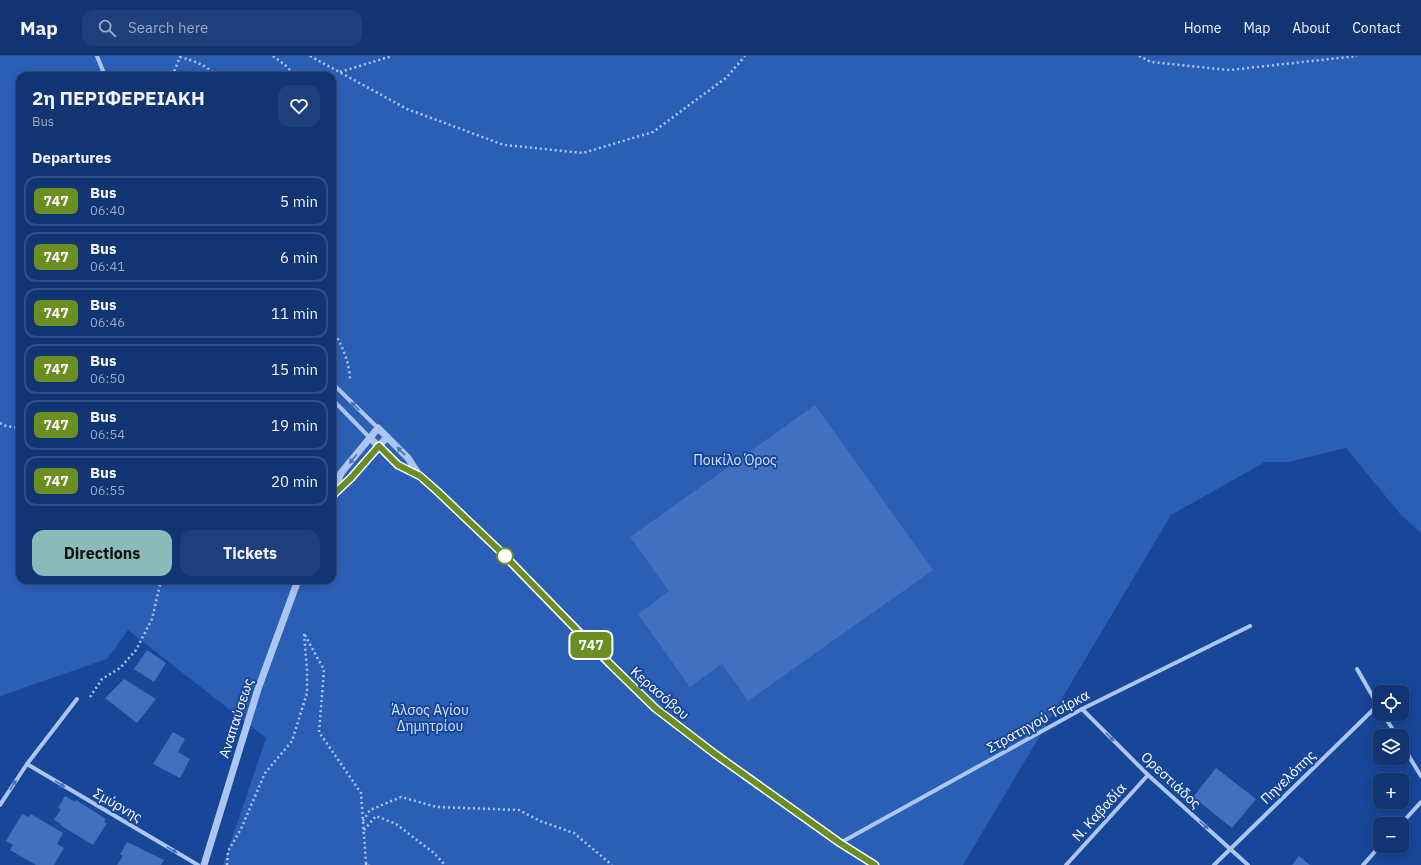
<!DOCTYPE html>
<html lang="en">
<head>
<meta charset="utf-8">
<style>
  body { margin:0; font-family:"IBM Plex Sans",sans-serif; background:#1f3f7a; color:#f1f3f6; height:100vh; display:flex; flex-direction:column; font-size:15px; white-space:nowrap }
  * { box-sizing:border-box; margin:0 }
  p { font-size:13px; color:#9caac4 }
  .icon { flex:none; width:22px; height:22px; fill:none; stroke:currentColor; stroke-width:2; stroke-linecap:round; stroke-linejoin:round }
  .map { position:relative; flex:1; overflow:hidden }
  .sheet { position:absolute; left:16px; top:16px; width:320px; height:512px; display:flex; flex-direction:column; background:#123472; border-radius:12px; box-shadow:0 2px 10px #0003,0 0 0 1px #314f84 }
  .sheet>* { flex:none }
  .badge { padding:0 8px; border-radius:6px; font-size:14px; line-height:26px }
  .buttons { position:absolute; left:1373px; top:629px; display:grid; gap:8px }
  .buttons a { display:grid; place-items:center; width:36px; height:36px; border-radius:8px; background:#123472; box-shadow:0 2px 10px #0003,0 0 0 1px #314f84; font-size:20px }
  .map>.badge { position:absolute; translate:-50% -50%; box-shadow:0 0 0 2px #fff }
  h2 { padding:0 16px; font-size:15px; line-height:36px }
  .round { display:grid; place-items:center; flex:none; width:42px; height:42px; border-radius:12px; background:#1f3f7a }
  .overview { display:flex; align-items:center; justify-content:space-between; height:68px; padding:0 16px }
  h1 { font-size:19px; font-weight:700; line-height:30px }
  .cta { display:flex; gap:8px; margin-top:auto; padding:8px 16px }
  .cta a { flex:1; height:46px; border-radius:12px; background:#8bbbb9; color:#111; font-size:16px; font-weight:700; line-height:46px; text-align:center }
  .cta a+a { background:#1f3f7a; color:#f1f3f6 }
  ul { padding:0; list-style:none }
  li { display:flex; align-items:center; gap:12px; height:50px; margin:0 8px 6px; padding:0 8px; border:2px solid #314f84; border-radius:12px }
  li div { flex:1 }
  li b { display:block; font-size:15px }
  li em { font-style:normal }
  li .badge { min-width:44px; font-weight:700; text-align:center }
  header { display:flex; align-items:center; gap:24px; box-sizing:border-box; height:56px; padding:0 20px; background:#123472; border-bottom:1px solid #314f84 }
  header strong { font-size:19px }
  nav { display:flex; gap:22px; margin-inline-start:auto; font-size:14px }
  .search { width:280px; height:36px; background:#1f3f7a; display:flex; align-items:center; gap:10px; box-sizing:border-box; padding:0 14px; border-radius:12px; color:#9caac4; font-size:15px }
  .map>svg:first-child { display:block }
  .green { fill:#2b5fb6; fill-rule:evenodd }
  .building { fill:#4170c0 }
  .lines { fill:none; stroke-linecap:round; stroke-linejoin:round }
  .path { stroke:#acc6f1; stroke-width:2.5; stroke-dasharray:2 3; stroke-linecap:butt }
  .minor { stroke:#acc6f1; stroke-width:4 }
  .tertiary { stroke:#acc6f1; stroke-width:7 }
  .oneway { fill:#4c73b7 }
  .line-casing { stroke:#fff; stroke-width:9 }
  .line { stroke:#6b8e23; stroke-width:6 }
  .stop-dot { fill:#fff; stroke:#6b8e23; stroke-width:2 }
  .labels { text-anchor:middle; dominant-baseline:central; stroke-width:4; stroke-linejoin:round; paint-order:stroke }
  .park-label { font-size:14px; fill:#d3e3fc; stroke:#184698 }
  .street-label { font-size:14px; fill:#fff; stroke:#184698 }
</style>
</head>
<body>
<header>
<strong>Map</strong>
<div class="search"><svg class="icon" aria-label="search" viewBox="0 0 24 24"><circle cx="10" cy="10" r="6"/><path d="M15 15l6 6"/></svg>Search here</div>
<nav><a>Home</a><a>Map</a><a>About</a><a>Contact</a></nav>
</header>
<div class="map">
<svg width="1421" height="809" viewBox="0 0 1421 809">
  <rect width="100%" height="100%" fill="#184698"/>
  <!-- green -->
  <path class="green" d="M0 0H1421V477L1401 459 1346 392 1289 406H1265L1171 459 963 809H223L266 682 128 574 107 603 0 640ZM20 20H332V524H20Z"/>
  <!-- building -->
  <g class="building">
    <path d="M815 349 933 514 748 645 722 608 690 631 638 558 669 535 630 481Z"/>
    <path d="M147 594 166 607 154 626 134 613Z"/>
    <path d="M124 623 156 643 137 667 105 642Z"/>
    <path d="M173 676 185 683 178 696 190 703 180 722 153 708Z"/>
    <path d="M1216 712 1256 743 1232 772 1193 741Z"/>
    <path d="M65 740 75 746 76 744 106 763 104 766 107 767 93 789 60 769 61 768 54 764 61 753 58 752Z"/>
    <path d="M22 758 29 761 31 758 63 777 57 788 64 792 54 809H36L10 794 13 789 6 785Z"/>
    <path d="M127 786 164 804 161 809H117L123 800 120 798Z"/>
    <path d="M1299 800 1310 809H1292Z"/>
  </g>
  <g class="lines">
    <!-- path -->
    <g class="path">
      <path d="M273 0 285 9 296 20"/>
      <path d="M310 0 407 53 504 89 583 97 653 76 727 21 745 0"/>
      <path d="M1139 0 1151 6 1230 14 1357 0"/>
      <path d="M340 16 392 0"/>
      <path d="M175 20 174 16 180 1C194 5 207 9 216 20"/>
      <path d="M332 53V57"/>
      <path d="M332 274C342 287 350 308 350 325"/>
      <path d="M0 367 6 370 20 372"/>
      <path d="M305 579 324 614 319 676 361 737 366 807 364 809"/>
      <path d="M90 641 102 623 120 612 136 594 152 563 161 524"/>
      <path d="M363 765 370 754 401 741 437 751 519 754 540 765 574 777 612 809"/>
      <path d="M364 774 376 760 396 768 434 797 445 809"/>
      <path d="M227 809 228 795 241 773 265 717 292 685 307 637V614L304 577"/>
      <path d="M366 809V807L369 809"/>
    </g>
    <!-- minor -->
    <g class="minor">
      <path d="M97 0 105 20"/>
      <path d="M332 327 378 372"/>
      <path d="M332 343 370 382"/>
      <path d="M1357 613 1380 653"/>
      <path d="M1082 653 1148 719 1248 809"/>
      <path d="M1383 658 1397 680"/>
      <path d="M1402 689 1421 720"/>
      <path d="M27 708 198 809"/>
      <path d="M0 749 27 708 77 643"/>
      <path d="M1401 768 1421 746"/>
      <path d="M840 787 1082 653 1250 570"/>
      <path d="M1066 809 1148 719"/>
      <path d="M1214 809 1378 649"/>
      <path d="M1363 809 1380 790"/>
    </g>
    <!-- tertiary -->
    <g class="tertiary">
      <path d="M370 382 398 409 420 420 437 435 501 496 610 608 655 652 704 690 840 787 875 809"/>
      <path d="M335 436 351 422 387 381"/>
      <path d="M332 441 341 417 378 372 408 402 419 419"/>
      <path d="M204 809 258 633 298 524"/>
    </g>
  </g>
  <!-- one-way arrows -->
  <defs><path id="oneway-solid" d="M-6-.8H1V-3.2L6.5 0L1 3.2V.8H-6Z"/></defs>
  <g class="oneway">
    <use href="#oneway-solid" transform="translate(355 350) rotate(-136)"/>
    <use href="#oneway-solid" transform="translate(401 395) rotate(-136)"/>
    <use href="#oneway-solid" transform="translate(353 403) rotate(129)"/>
    <use href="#oneway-solid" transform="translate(1110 681) rotate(45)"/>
    <use href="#oneway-solid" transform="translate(60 728) rotate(30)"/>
    <use href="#oneway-solid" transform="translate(13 729) rotate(-57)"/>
    <use href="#oneway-solid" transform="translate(1204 769) rotate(42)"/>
    <use href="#oneway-solid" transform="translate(172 794) rotate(30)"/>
  </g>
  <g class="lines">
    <defs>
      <path id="line" d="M332 441 334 438 351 422 379 390 398 409 420 420 437 435 501 496 610 608 655 652 715 698 840 787 875 809"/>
    </defs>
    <!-- line casing -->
    <use href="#line" class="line-casing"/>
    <!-- line -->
    <use href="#line" class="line"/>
  </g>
  <!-- markers -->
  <circle class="stop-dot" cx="505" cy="500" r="8"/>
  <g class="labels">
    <!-- park labels -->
    <g class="park-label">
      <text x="735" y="404">Ποικίλο Όρος</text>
      <text x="430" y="654">Άλσος Αγίου<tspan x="430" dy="16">Δημητρίου</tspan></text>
    </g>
    <!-- street labels -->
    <g class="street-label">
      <text transform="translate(660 637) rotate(41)">Κερασόβου</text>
      <text transform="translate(236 662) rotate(-72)">Αναπαύσεως</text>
      <text transform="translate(1038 665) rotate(-29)">Στρατηγού Τσίρκα</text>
      <text transform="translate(1288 721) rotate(-44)">Πηνελόπης</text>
      <text transform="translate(1171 724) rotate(43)">Ορεστιάδος</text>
      <text transform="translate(118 749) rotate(30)">Σμύρνης</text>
      <text transform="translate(1099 756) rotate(-48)">N. Καβαδία</text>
    </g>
  </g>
</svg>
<div class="buttons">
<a><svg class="icon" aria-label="locate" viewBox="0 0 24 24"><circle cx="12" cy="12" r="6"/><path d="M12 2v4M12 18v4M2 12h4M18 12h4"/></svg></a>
<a><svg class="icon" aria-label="layers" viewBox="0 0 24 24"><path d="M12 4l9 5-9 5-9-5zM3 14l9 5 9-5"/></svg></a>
<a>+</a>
<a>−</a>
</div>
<b class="badge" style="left:591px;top:589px;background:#6b8e23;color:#fff">747</b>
<section class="sheet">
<div class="overview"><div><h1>2η ΠΕΡΙΦΕΡΕΙΑΚΗ</h1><p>Bus</p></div><a class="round"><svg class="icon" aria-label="heart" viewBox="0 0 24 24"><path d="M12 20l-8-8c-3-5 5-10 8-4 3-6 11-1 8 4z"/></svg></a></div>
<h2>Departures</h2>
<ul>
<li><span class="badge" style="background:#6b8e23;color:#fff">747</span><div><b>Bus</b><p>06:40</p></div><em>5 min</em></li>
<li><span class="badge" style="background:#6b8e23;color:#fff">747</span><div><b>Bus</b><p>06:41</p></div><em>6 min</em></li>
<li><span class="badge" style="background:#6b8e23;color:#fff">747</span><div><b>Bus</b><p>06:46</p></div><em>11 min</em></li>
<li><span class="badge" style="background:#6b8e23;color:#fff">747</span><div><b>Bus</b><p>06:50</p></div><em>15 min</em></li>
<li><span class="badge" style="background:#6b8e23;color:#fff">747</span><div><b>Bus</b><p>06:54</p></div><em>19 min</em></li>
<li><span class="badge" style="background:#6b8e23;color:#fff">747</span><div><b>Bus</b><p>06:55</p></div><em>20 min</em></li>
</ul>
<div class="cta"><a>Directions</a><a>Tickets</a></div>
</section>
</div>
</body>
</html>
